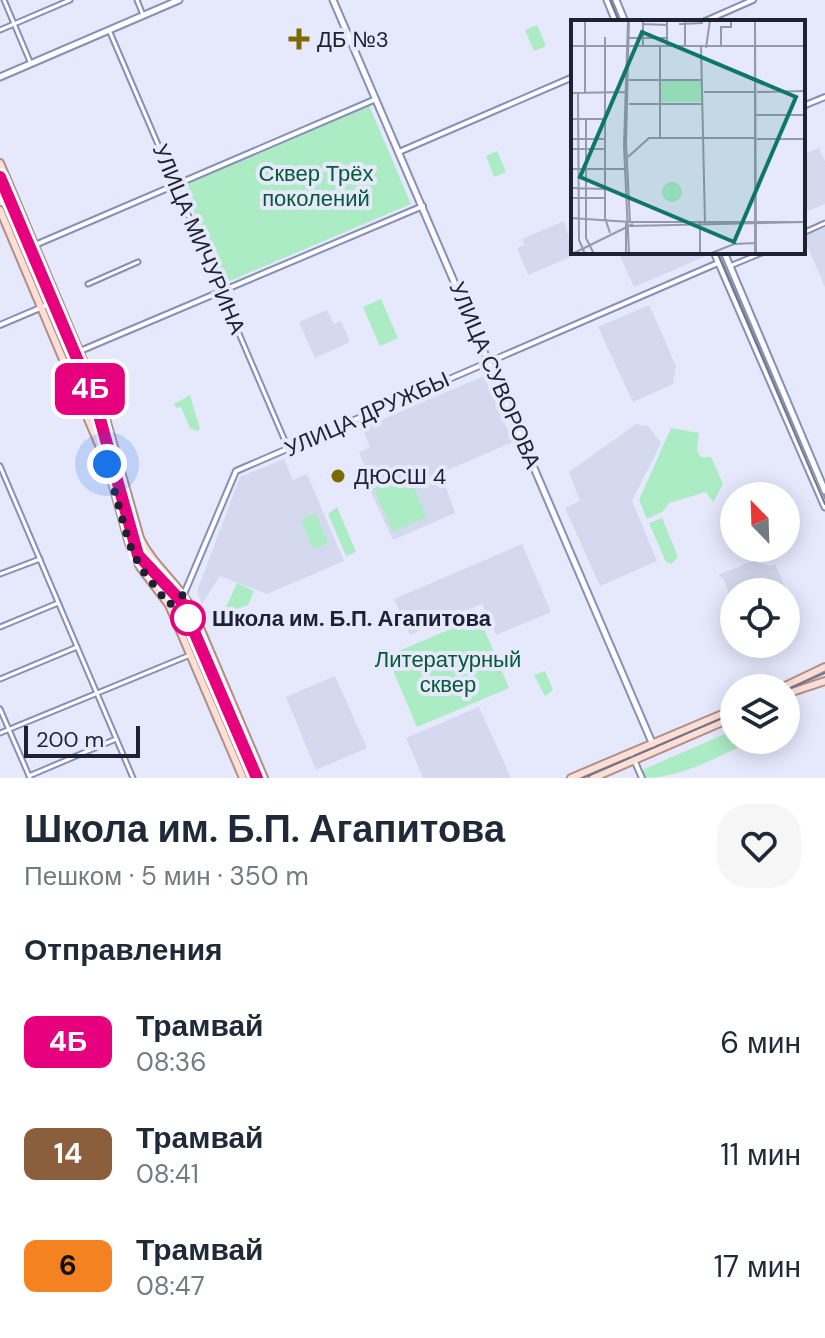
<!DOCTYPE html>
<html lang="ru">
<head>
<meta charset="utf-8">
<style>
  body { margin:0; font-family:"DM Sans",sans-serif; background:#f6f6f7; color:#1f2937; height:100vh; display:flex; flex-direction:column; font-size:30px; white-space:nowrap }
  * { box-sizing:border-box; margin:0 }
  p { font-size:26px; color:#747a83 }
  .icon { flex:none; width:44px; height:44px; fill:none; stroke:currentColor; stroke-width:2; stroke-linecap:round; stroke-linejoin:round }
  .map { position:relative; height:778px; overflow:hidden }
  .sheet { display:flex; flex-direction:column; background:#fff; flex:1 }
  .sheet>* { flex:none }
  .badge { padding:0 16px; border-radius:12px; font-size:28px; line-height:52px }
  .needle { width:52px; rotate:337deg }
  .controls { position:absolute; left:720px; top:482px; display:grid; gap:16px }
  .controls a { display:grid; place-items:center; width:80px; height:80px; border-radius:50%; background:#fff; box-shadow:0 4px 20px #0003; font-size:40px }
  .scale { position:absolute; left:24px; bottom:20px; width:116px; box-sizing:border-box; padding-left:8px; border:4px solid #1f2132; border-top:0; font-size:22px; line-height:28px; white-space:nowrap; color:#1f2132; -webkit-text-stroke:6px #e6e9fc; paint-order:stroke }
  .you { position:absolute; width:40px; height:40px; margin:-20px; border:6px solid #fff; border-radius:50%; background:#1a73e8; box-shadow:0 0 0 12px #1a73e833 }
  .map>.badge { position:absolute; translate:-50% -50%; box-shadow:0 0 0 4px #fff }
  h2 { padding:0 24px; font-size:30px; line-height:72px }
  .round { display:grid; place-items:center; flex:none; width:84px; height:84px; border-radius:32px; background:#f6f6f7 }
  .headline { display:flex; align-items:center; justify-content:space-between; height:136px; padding:0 24px }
  h1 { font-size:38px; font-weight:600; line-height:60px }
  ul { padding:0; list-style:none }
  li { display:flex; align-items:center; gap:24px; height:112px; padding:0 24px }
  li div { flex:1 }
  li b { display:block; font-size:30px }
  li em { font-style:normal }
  li .badge { min-width:88px; font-weight:700; text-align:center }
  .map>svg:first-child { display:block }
  .built { fill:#d5d9ef }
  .green { fill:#abecc4 }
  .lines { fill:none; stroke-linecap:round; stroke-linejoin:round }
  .pedestrian-casing { stroke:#878eb9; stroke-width:7 }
  .minor-casing { stroke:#878eb9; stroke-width:7 }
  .tertiary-casing { stroke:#878eb9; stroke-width:8 }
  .secondary-casing { stroke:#878eb9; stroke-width:9 }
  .primary-casing { stroke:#b08e8a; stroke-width:10 }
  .pedestrian { stroke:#fff; stroke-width:3 }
  .minor { stroke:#fff; stroke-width:3 }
  .tertiary { stroke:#fff; stroke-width:4 }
  .secondary { stroke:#fff; stroke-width:5 }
  .primary { stroke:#fedfd5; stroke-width:6 }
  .tram { stroke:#737687; stroke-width:2 }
  .line-casing { stroke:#fff; stroke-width:18 }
  .line { stroke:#e6007e; stroke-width:12 }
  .walk { stroke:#1f2132; stroke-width:8; stroke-dasharray:0 14.4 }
  .poi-dot { fill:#7c6a01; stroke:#e6e9fc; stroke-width:3 }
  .stop-dot { fill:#fff; stroke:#e6007e; stroke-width:4 }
  .labels { text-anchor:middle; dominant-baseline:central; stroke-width:8; stroke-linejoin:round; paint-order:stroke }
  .poi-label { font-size:22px; fill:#1f2132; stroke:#e6e9fc; text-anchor:start }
  .park-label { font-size:22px; fill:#055935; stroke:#e6e9fc }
  .street-label { font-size:22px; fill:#1f2132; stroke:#e6e9fc }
  .stop-label { font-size:22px; font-weight:bold; fill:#1f2132; stroke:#e6e9fc; text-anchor:start }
  .inset-road { fill:none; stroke:#9699ab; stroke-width:2 }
  .view { fill:#0f766e; fill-opacity:0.15; stroke:#0f766e; stroke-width:4 }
  .inset-edge { fill:none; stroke:#1f2132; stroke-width:4 }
</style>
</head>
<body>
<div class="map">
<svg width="825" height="778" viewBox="0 0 825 778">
  <rect width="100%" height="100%" fill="#e6e9fc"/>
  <!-- built -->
  <g class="built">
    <path d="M819 148 825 161V204L803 213V154Z"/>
    <path d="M564 221 573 252 577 254 528 275 517 248 524 245 522 239Z"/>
    <path d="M825 227V287L803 236Z"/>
    <path d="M618 252H702L704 257 634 287Z"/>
    <path d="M649 305 676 366 673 384 633 402 598 327Z"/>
    <path d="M327 310 334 324 341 321 350 342 315 358 299 322Z"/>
    <path d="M484 376 513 442 441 473 455 513 393 540 366 481 370 479 359 452 370 447 362 428Z"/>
    <path d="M636 424 648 426 661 443 632 501 657 561 600 586 565 508 580 501 569 472Z"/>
    <path d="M284 459 293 480 307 474 344 561 267 594 220 576 202 604 197 591 240 477Z"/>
    <path d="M522 544 551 612 496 635 482 604 410 635 394 599Z"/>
    <path d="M753 561 770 566 775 564 799 617 786 623V592H734V608L724 580 718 575Z"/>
    <path d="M335 676 367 748 316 770 286 697Z"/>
    <path d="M479 707 511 778H423L406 738Z"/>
  </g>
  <!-- green -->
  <g class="green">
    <path d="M537 25 546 46 534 51 525 30Z"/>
    <path d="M369 105 411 204 225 283 182 184Z"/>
    <path d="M497 151 506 172 494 177 486 156Z"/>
    <path d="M381 299 398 338 380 346 363 307Z"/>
    <path d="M190 395 200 429 197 431 190 428 181 407 176 408 174 404Z"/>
    <path d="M671 428 699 433 697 451 701 457H711L723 484 713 502 706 492 669 503 663 511 647 519 639 500Z"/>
    <path d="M405 468 427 517 393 532 371 483Z"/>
    <path d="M337 507 356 552 346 556 328 514Z"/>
    <path d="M316 513 328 543 313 549 301 520Z"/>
    <path d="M662 518 678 557 671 564 666 562 649 523Z"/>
    <path d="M237 583 254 591 248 605 223 614Z"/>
    <path d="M479 617 509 688 417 727 387 656Z"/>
    <path d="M545 671 553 690 545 696 534 675Z"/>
    <path d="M734 730V740H755C718 756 683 778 643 778L640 771Z"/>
  </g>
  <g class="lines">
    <defs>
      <path id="pedestrian" d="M88 284 138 262"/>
      <g id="minor">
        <path d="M4 0 31 64"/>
        <path d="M137 0 143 15"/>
        <path d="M0 30 70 0"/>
        <path d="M109 30 288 448"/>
        <path d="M803 233 825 223"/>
        <path d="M730 266 764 252"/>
        <path d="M0 466 133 778"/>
        <path d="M0 574 40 559"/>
        <path d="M0 627 58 603"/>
        <path d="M0 679 77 647"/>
        <path d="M0 709 30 778"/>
        <path d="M0 733 190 655"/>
        <path d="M29 776 116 739"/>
      </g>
      <g id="tertiary">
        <path d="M703 22 753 0"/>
        <path d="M803 106 825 97"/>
        <path d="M399 152 573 77"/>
        <path d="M35 245 376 99"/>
        <path d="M0 325 59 300"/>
        <path d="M80 351 423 206"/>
        <path d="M169 605 184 594 236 471 718 263"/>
        <path d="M631 753 642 778"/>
      </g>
      <g id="secondary">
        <path d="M333 0 653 745"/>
        <path d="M607 0 616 22"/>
        <path d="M616 0 625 22"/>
        <path d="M0 77 179 0"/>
        <path d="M714 252 825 507"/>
        <path d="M724 252 825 491"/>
      </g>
      <g id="primary">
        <path d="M0 163 102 405 140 538C153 566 178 582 192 609L264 778"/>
        <path d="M0 210 107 464 129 543 140 567 169 605 243 778"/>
        <path d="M781 688 825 667"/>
        <path d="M786 694 825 681"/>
        <path d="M571 778 734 709"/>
        <path d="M593 778 734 717"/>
      </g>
    </defs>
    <!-- pedestrian casing -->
    <use href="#pedestrian" class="pedestrian-casing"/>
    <!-- minor casing -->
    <use href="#minor" class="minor-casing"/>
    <!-- tertiary casing -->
    <use href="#tertiary" class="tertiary-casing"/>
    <!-- secondary casing -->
    <use href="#secondary" class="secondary-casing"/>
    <!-- primary casing -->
    <use href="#primary" class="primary-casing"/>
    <!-- pedestrian -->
    <use href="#pedestrian" class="pedestrian"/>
    <!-- minor -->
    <use href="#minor" class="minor"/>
    <!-- tertiary -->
    <use href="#tertiary" class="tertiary"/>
    <!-- secondary -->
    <use href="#secondary" class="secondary"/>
    <!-- primary -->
    <use href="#primary" class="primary"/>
    <!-- tram -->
    <g class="tram">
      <path d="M610 0 619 22"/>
      <path d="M0 171 97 400 140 554 183 600 259 778"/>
      <path d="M717 252 825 504"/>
      <path d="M786 690 825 673"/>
      <path d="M583 778 734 713"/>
    </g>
  </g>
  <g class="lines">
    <defs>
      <path id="line" d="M0 177 95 401 138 555 181 601 257 778"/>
    </defs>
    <!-- line casing -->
    <use href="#line" class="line-casing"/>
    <!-- line -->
    <use href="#line" class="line"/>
    <!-- walk -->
    <path class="walk" d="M107 464 129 543 140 567 169 605 184 594 193 611 188 618"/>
  </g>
  <!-- markers -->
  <g class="poi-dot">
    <path d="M295 27h8v8h8v8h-8v8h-8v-8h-8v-8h8z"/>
    <circle cx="338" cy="476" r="8"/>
  </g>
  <circle class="stop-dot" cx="188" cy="618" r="16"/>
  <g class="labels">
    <!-- poi labels -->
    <g class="poi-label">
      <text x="317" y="39">ДБ №3</text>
      <text x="354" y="476">ДЮСШ 4</text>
    </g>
    <!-- park labels -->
    <g class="park-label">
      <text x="316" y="173">Сквер Трёх<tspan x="316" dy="25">поколений</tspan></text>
      <text x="448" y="659">Литературный<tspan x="448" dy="25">сквер</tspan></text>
    </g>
    <!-- street labels -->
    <g class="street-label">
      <text transform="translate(199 239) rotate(67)">УЛИЦА МИЧУРИНА</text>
      <text transform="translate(495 375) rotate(67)">УЛИЦА СУВОРОВА</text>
      <text transform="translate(367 414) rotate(-24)">УЛИЦА ДРУЖБЫ</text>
    </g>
    <!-- stop labels -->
    <g class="stop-label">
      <text x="212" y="618">Школа им. Б.П. Агапитова</text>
    </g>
  </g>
  <!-- overview -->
  <g transform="translate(571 20)">
    <rect width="234" height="234" fill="#e6e9fc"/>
    <path d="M90 61H131V82H90ZM91 172a10 10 0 1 1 20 0a10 10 0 1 1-20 0Z" fill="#abecc4"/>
    <path class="inset-road" d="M14 0V72M57 0 53 126 58 234M58 0 55 123 59 202H234M96 0V26M114 0V26M184 0V234M184 0 185 234M234 0V41M72 4 96 5M108 4 132 3M34 17V198L39 213M58 18H96M0 26H234M72 26V0M89 26V118M130 26 134 204M150 26V7H160V0M135 28 139 0M58 60H131M133 72H183M186 72 234 71M0 73 56 72M7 73 8 220 14 234M58 84H131M184 95H234M0 99H34M15 99V218L23 234M0 119H34M186 119H234M0 129H34M57 137 78 118H184M0 149H55M0 168 34 169M0 178H34M0 198 59 202M58 206 234 202M3 233 62 204M55 234V203M129 234V202M138 234 163 224 184 223"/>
    <path class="view" d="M71 12 225 77 163 222 9 157Z"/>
    <rect width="234" height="234" class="inset-edge"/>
  </g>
</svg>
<div class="controls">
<a><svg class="needle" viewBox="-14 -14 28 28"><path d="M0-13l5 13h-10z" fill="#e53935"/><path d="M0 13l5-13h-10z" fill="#747a83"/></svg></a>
<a><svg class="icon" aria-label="locate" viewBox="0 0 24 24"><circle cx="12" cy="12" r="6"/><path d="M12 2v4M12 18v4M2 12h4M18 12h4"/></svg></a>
<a><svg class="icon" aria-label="layers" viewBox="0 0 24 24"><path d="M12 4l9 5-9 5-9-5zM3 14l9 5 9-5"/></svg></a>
</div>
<div class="scale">200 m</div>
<div class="you" style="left:107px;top:464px"></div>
<b class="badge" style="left:90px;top:389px;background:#e6007e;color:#fff">4Б</b>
</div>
<section class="sheet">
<div class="headline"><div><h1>Школа им. Б.П. Агапитова</h1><p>Пешком · 5 мин · 350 m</p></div><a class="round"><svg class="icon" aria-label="heart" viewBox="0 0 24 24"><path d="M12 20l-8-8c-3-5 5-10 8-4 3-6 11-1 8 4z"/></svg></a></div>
<h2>Отправления</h2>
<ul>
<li><span class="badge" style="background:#e6007e;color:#fff">4Б</span><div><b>Трамвай</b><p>08:36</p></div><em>6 мин</em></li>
<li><span class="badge" style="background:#8b5e3c;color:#fff">14</span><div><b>Трамвай</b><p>08:41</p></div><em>11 мин</em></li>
<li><span class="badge" style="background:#f58220;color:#111">6</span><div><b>Трамвай</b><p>08:47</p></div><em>17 мин</em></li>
</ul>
</section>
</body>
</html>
